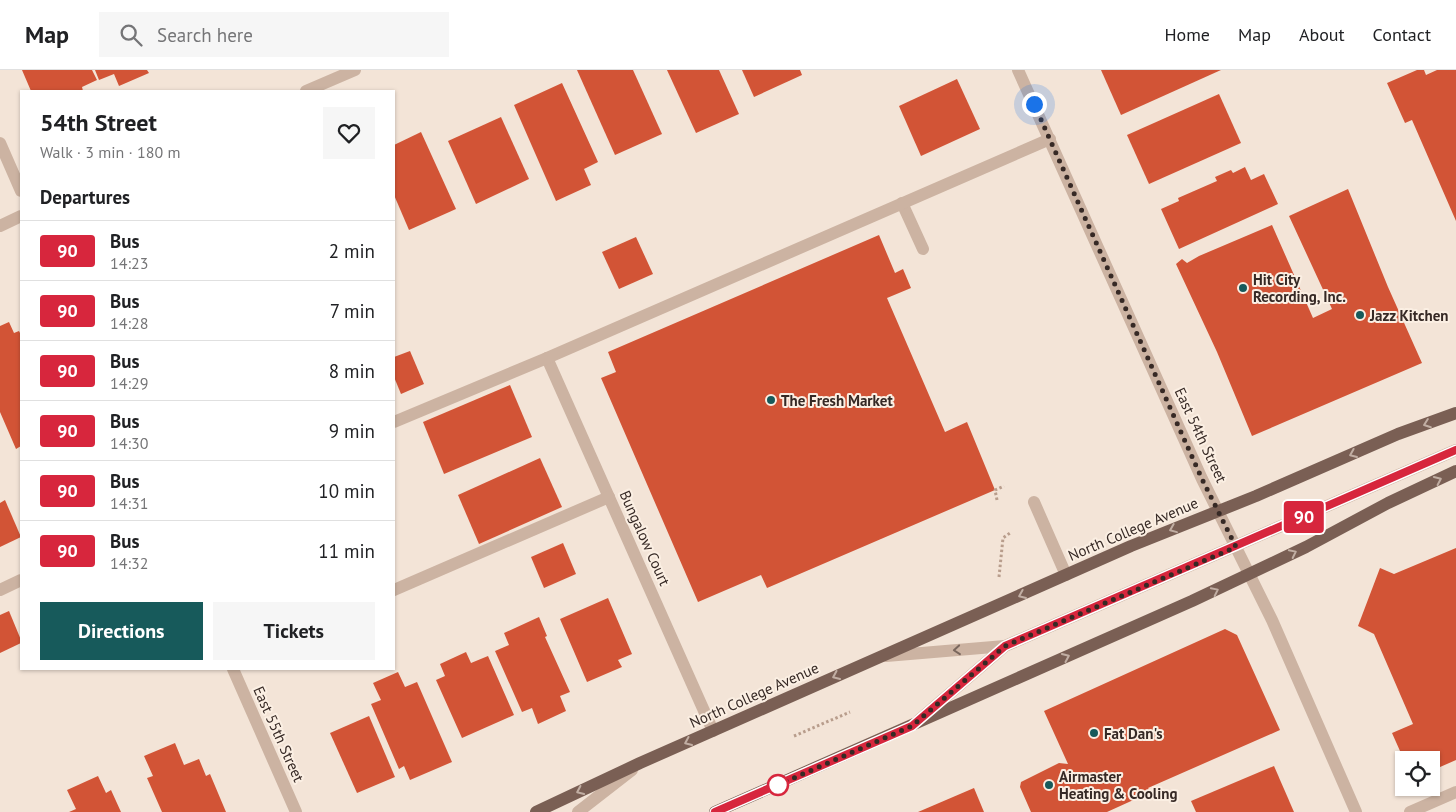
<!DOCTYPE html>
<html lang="en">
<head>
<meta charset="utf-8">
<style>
  body { margin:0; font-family:"PT Sans",sans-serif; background:#f6f6f6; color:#202124; height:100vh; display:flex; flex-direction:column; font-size:19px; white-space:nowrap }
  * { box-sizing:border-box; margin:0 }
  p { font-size:16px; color:#757577 }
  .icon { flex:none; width:28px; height:28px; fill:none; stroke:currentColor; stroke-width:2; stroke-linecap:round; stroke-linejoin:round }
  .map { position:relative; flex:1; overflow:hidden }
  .details { position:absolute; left:20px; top:20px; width:375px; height:580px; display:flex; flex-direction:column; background:#fff; border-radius:0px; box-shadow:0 1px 4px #0004 }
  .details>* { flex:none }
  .badge { padding:0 10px; border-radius:4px; font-size:18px; line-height:32px }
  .tools { position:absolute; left:1395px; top:681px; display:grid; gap:10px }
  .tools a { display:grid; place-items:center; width:45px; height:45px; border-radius:0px; background:#fff; box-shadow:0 1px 4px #0004; font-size:25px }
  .you { position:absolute; width:25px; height:25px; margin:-12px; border:4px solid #fff; border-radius:50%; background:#1a73e8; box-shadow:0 0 0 8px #1a73e833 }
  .map>.badge { position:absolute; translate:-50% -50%; box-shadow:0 0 0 2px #fff }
  h2 { padding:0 20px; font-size:19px; line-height:45px }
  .round { display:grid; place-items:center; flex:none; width:52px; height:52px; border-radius:0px; background:#f6f6f6 }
  .overview { display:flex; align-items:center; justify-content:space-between; height:85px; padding:0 20px }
  h1 { font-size:24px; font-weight:800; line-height:38px }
  .cta { display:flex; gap:10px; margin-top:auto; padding:10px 20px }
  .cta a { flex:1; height:58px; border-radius:0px; background:#175a5b; color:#fff; font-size:20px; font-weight:800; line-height:58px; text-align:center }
  .cta a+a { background:#f6f6f6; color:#202124 }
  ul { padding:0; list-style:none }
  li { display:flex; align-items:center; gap:15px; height:60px; padding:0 20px; border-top:1px solid #e0e0e0 }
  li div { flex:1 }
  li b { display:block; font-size:19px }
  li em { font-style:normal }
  li .badge { min-width:55px; font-weight:700; text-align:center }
  header { display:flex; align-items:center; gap:30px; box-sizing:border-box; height:70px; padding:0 25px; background:#fff; border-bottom:1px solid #e0e0e0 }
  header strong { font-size:24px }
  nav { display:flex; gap:28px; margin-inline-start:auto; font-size:18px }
  .search { width:350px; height:45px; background:#f6f6f6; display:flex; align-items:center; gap:12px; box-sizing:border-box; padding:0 18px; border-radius:0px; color:#757577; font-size:19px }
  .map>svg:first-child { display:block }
  .building { fill:#d25436 }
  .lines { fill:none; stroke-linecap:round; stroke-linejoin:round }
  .path { stroke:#b89d8c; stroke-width:3; stroke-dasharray:2.5 2.5; stroke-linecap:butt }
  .minor { stroke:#ccb3a2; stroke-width:12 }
  .major { stroke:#7a5f54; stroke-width:12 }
  .oneway { stroke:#c1aea3 }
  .oneway2 { stroke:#7a675d }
  .line-casing { stroke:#fff; stroke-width:11 }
  .line { stroke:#d7263d; stroke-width:8 }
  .walk { stroke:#362925; stroke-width:5; stroke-dasharray:0 9 }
  .poi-dot { fill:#175a5b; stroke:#fbefe3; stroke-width:2 }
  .stop-dot { fill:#fff; stroke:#d7263d; stroke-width:2.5 }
  .labels { text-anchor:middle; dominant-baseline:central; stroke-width:4; stroke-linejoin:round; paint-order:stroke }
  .poi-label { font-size:15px; font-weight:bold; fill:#362925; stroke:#fbefe3; text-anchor:start }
  .street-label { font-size:15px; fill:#362925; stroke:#fbefe3 }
</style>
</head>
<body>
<header>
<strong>Map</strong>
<div class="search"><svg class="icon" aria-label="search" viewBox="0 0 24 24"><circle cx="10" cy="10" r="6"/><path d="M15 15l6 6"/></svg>Search here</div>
<nav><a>Home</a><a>Map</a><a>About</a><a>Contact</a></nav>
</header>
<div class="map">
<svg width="1456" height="742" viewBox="0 0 1456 742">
  <rect width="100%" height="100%" fill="#f3e4d7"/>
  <!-- building -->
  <g class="building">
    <path d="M22 0H92L97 10 82 17 83 21H31Z"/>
    <path d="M95 0H147L149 3 119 16 114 4 99 10Z"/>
    <path d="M577 0H633L662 64 615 85Z"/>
    <path d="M667 0H719L739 44 696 63Z"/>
    <path d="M742 0H800L802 5 754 27Z"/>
    <path d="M1101 0H1221L1121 45Z"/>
    <path d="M1417 0H1424L1426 5 1437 0H1456V151L1412 50 1405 53 1387 13Z"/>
    <path d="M957 9 980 59 921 86 899 36Z"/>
    <path d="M562 13 598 92 584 99 591 115 556 131 514 35Z"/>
    <path d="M1219 24 1241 73 1149 114 1127 65Z"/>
    <path d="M501 47 529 109 476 134 448 71Z"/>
    <path d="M421 62 456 139 409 160 394 125V75Z"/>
    <path d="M1245 97 1251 110 1264 104 1278 134 1179 179 1161 139 1179 131 1178 128 1217 111 1215 107 1231 100 1233 103Z"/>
    <path d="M1348 119 1388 217 1422 293 1252 366 1217 282 1176 194 1182 189 1187 193 1199 186 1272 155 1313 248 1332 239 1289 146Z"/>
    <path d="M879 165 895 203 903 199 911 218 887 228 945 362 967 352 995 420 767 518 761 505 698 532 601 308 616 302 608 282Z"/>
    <path d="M636 167 653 204 619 219 602 182Z"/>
    <path d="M9 252 14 263 19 261 21 265V376L16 379 0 342V256Z"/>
    <path d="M410 281 424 314 401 324 394 307V287Z"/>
    <path d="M510 315 532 367 444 404 423 352Z"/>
    <path d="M540 388 562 437 479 474 458 425Z"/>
    <path d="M5 430 21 467 0 477V433Z"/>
    <path d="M563 473 576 504 544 518 531 487Z"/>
    <path d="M1456 478V690L1431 701V690H1404L1392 663 1413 654 1374 564 1358 556 1380 498 1394 504Z"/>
    <path d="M608 528 632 584 618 590 622 597 587 612 560 549Z"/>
    <path d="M9 541 21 570V573L0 583V545Z"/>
    <path d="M539 547 547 566 545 567 570 622 560 626 566 641 538 654 532 638 522 642 495 581 509 575 504 563Z"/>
    <path d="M1225 559 1237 565 1280 660 1148 718 1151 722 1107 742H1031L1020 717 1021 712 1059 693 1068 694 1044 641Z"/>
    <path d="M466 582 471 593 488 586 514 645 462 668 436 610 445 606 440 594Z"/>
    <path d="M398 602 405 617 417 612 452 692 410 710 404 696 399 699 371 634 381 630 373 613Z"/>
    <path d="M369 646 395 707 357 723 330 663Z"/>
    <path d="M175 673 184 695 199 689 206 706 210 704 226 742H162L147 708 153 706 144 686Z"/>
    <path d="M1274 696 1294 742H1196L1191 731Z"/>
    <path d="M98 706 106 723 111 720 121 742H69L76 739 67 720Z"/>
    <path d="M974 718 984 742H918Z"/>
  </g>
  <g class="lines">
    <!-- path -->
    <g class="path">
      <path d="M997 430 995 420 1004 416"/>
      <path d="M999 507 1003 468 1010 463"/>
      <path d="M794 666 850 642"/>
    </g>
    <!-- minor -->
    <g class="minor">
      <path d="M1018 0 1202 409 1272 550 1356 742"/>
      <path d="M306 21 355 0"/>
      <path d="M0 73 21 121"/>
      <path d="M902 133 923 179"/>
      <path d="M0 156 21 146"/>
      <path d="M547 288 713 661"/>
      <path d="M394 352 547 288 1050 69"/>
      <path d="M1034 432 1066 505"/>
      <path d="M0 520 21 510"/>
      <path d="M394 520 609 427"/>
      <path d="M886 586 1005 576"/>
      <path d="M233 599 296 742"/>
      <path d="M919 650 1005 576 1456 380"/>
      <path d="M578 742 632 700"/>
      <path d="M1410 742 1456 722"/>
    </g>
    <!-- major -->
    <g class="major">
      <path d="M536 742 640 693 1131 476 1256 426 1398 364 1456 343"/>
      <path d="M715 742 1192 531 1306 477 1388 433 1456 401"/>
    </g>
  </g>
  <!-- one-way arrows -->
  <defs><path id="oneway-chevron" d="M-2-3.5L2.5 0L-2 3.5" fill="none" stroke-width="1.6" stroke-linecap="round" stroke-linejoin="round" transform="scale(1.25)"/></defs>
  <g class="oneway">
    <use href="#oneway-chevron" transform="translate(1427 354) rotate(160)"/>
    <use href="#oneway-chevron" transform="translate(1353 384) rotate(157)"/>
    <use href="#oneway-chevron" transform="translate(1438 410) rotate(-25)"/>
    <use href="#oneway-chevron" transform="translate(1173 459) rotate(158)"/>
    <use href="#oneway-chevron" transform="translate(1293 483) rotate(-26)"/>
    <use href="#oneway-chevron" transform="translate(1215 521) rotate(-26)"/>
    <use href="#oneway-chevron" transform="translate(1022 525) rotate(157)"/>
    <use href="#oneway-chevron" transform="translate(1066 587) rotate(-24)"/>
    <use href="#oneway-chevron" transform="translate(836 606) rotate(156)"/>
    <use href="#oneway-chevron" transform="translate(688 672) rotate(156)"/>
    <use href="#oneway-chevron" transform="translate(580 721) rotate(155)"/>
  </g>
  <use class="oneway2" href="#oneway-chevron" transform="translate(957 580) rotate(175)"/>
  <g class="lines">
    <defs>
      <path id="line" d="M715 742 912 656 1005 576 1456 380"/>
    </defs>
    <!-- line casing -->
    <use href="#line" class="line-casing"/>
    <!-- line -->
    <use href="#line" class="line"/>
    <!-- walk -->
    <path class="walk" d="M778 715 912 656 1005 576 1236 477 1202 409 1034 34"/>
  </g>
  <!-- markers -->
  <g class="poi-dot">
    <circle cx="1243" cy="218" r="5"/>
    <circle cx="1360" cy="245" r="5"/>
    <circle cx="771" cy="330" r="5"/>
    <circle cx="1094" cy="663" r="5"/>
    <circle cx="1049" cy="715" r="5"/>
  </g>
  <circle class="stop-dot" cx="778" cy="715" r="10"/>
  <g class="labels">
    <!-- poi labels -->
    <g class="poi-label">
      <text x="1253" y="209">Hit City<tspan x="1253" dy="17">Recording, Inc.</tspan></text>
      <text x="1370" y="245">Jazz Kitchen</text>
      <text x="781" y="330">The Fresh Market</text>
      <text x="1104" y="663">Fat Dan's</text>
      <text x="1059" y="706">Airmaster<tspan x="1059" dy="17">Heating &amp; Cooling</tspan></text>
    </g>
    <!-- street labels -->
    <g class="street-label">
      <text transform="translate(1201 365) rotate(65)">East 54th Street</text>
      <text transform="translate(1133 459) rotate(-23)">North College Avenue</text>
      <text transform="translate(645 468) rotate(66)">Bungalow Court</text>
      <text transform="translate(754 625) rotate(-24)">North College Avenue</text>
      <text transform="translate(279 664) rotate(66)">East 55th Street</text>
    </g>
  </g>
</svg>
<div class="tools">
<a><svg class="icon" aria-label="locate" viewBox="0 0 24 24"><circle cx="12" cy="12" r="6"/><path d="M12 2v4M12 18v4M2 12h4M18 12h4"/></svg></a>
</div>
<div class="you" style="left:1034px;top:34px"></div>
<b class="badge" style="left:1304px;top:447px;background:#d7263d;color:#fff">90</b>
<section class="details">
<div class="overview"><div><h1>54th Street</h1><p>Walk · 3 min · 180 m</p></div><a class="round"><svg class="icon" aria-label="heart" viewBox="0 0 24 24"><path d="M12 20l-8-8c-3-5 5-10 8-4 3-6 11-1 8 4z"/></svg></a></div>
<h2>Departures</h2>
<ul>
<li><span class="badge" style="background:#d7263d;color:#fff">90</span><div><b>Bus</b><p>14:23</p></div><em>2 min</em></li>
<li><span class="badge" style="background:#d7263d;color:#fff">90</span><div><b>Bus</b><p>14:28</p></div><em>7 min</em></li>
<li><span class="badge" style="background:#d7263d;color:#fff">90</span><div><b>Bus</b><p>14:29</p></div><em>8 min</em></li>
<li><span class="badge" style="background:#d7263d;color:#fff">90</span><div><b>Bus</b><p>14:30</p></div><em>9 min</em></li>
<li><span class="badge" style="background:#d7263d;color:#fff">90</span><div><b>Bus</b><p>14:31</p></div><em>10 min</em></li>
<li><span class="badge" style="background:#d7263d;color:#fff">90</span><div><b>Bus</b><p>14:32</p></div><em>11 min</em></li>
</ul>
<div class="cta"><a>Directions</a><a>Tickets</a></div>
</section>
</div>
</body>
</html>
